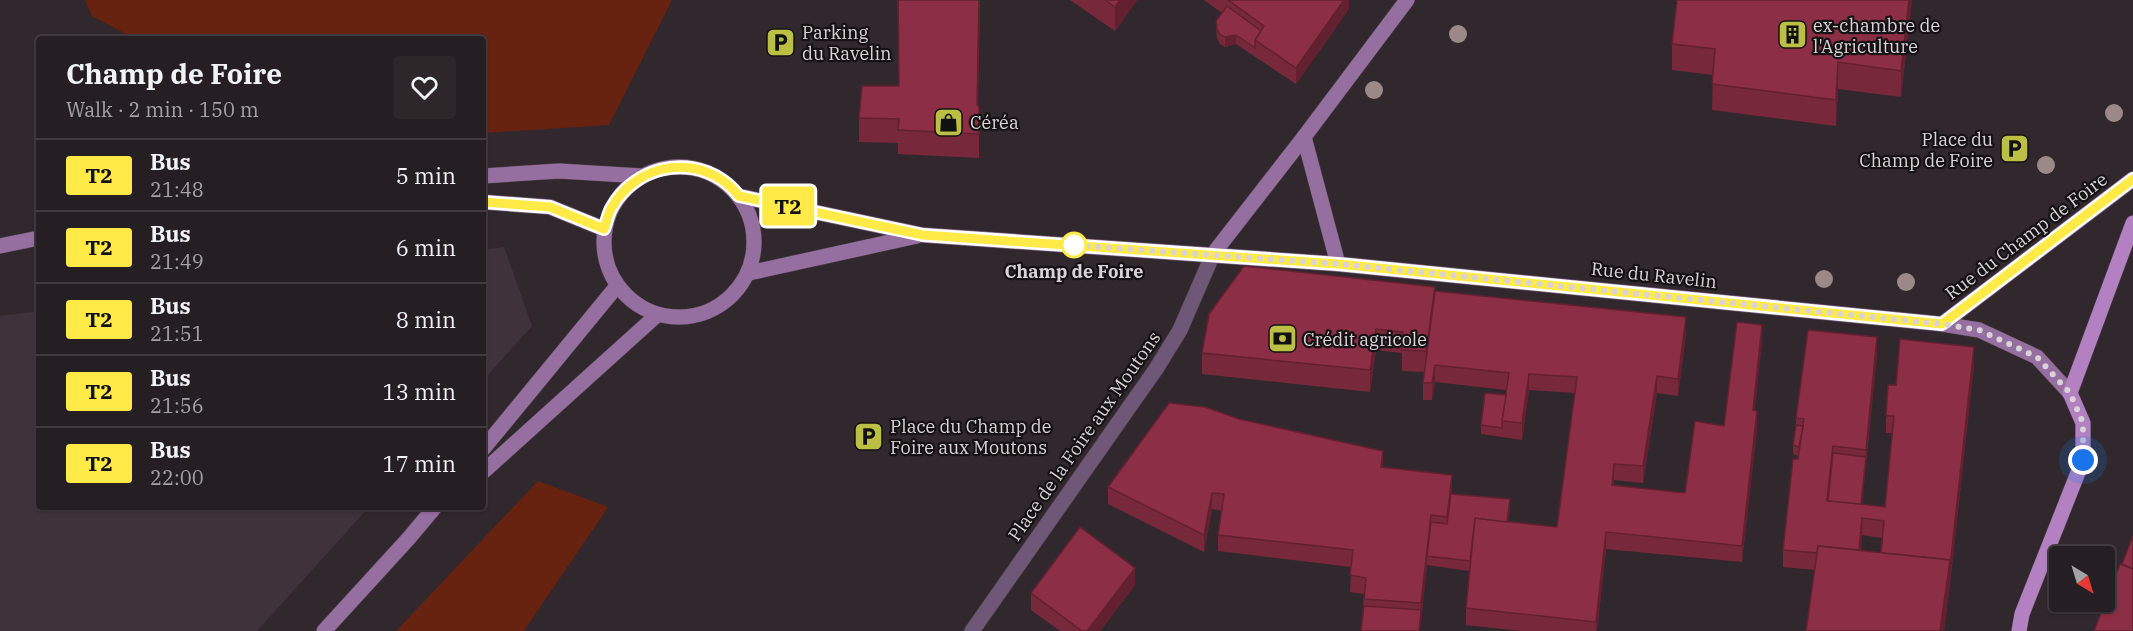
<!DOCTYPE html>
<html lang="en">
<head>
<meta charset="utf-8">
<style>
  body { margin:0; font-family:"IBM Plex Serif",serif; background:#2d272a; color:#f1f3f6; height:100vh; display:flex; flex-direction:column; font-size:22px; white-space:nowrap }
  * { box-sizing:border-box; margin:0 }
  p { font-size:20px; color:#a3a2a5 }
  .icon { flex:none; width:33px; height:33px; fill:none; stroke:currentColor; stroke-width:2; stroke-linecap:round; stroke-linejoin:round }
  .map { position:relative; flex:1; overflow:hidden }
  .details { position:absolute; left:36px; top:36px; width:450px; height:474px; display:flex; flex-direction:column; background:#251e22; border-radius:6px; box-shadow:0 2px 4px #0004,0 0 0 2px #423c40 }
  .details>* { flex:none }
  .badge { padding:0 12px; border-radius:4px; font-size:21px; line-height:39px }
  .needle { width:39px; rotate:142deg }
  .controls { position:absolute; left:2049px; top:546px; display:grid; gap:12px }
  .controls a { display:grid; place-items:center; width:66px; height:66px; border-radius:6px; background:#251e22; box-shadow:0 2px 4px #0004,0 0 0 2px #423c40; font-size:30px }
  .you { position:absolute; width:30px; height:30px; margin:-15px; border:4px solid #fff; border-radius:50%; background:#1a73e8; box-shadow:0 0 0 9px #1a73e833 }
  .map>.badge { position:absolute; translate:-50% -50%; box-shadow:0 0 0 3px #fff }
  .round { display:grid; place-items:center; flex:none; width:63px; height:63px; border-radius:6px; background:#2d272a }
  .headline { display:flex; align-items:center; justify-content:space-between; height:102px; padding:0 30px }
  h1 { font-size:28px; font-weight:800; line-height:45px }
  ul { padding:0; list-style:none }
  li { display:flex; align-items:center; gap:18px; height:72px; padding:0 30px; border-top:2px solid #423c40 }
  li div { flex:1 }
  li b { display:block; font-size:22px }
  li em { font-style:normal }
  li .badge { min-width:66px; font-weight:700; text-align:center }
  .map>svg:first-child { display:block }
  .built { fill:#40323a }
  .green { fill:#682210 }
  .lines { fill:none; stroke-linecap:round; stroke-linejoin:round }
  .street-casing { stroke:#4c4348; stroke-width:16 }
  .secondary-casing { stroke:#4c4348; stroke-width:16 }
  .primary-casing { stroke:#4c4348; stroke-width:16 }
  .street { stroke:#6f5777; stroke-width:15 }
  .secondary { stroke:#966fa1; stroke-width:15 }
  .primary { stroke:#b381c2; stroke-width:15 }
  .tree { fill:#9b8987 }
  .wall { fill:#78283b; fill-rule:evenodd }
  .shaded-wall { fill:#622030 }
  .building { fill:#8c2e45; stroke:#622030; stroke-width:1.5 }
  .line-casing { stroke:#fff; stroke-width:14 }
  .line { stroke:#ffea47; stroke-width:9 }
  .walk { stroke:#d8d3d6; stroke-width:6; stroke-dasharray:0 10.8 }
  .stop-dot { fill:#fff; stroke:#ffea47; stroke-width:3 }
  .labels { text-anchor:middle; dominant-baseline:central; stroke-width:4.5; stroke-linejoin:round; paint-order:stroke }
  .poi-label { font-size:18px; fill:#d8d3d6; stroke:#161214; text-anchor:start }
  .street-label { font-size:18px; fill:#d8d3d6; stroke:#161214 }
  .stop-label { font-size:18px; font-weight:bold; fill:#d8d3d6; stroke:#161214 }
</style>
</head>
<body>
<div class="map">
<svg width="2133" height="631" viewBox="0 0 2133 631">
  <rect width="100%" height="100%" fill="#31282d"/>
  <!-- built -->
  <g class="built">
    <path d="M504 247 532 326 483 380V250Z"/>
    <path d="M39 311V507H369L257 631H0V316Z"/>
  </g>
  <!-- green -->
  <g class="green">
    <path d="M85 0H672L609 125 483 133V39H135L92 16Z"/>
    <path d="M538 481 608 507 524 631H396Z"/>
  </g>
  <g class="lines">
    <defs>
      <path id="street" d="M972 631 1156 369 1180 330 1213 254"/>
      <g id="secondary">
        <path d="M1304 137 1338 264"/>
        <circle cx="679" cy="242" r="75"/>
        <path d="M483 176 559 171 642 176"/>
        <path d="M739 196 923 235 1338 264 1942 324 1979 330 2037 357 2070 393"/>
        <path d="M483 202 550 207 604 229"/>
        <path d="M0 246 39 238"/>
        <path d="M1213 254 1304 137 1407 0"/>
        <path d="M749 273 917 236"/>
        <path d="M1942 324 2133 179"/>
        <path d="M483 449 617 286"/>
        <path d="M483 472 657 315"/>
        <path d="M324 631 409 538 435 507"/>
      </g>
      <path id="primary" d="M2019 631 2022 614 2083 460V423L2070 393 2133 223"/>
    </defs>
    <!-- street casing -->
    <use href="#street" class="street-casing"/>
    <!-- secondary casing -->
    <use href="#secondary" class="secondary-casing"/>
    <!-- primary casing -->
    <use href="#primary" class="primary-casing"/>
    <!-- street -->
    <use href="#street" class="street"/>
    <!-- secondary -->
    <use href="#secondary" class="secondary"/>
    <!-- primary -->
    <use href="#primary" class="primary"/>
  </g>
  <!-- trees -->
  <g class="tree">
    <circle cx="1458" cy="34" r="9"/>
    <circle cx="1374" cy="90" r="9"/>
    <circle cx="2114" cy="113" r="9"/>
    <circle cx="2046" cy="165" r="9"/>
    <circle cx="1824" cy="279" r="9"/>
    <circle cx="1906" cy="282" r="9"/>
  </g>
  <!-- wall -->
  <g class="wall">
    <path d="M1070 0H1137L1115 31Z"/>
    <path d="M1204 0H1349V9L1296 84 1236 44 1225 47 1220 44 1217 38 1216 21 1222 13Z"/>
    <path d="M1677 0H1912L1901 97 1838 89 1836 126 1712 110 1713 75 1672 70V44Z"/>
    <path d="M980 1 978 105 979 106V158L898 154V143L859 142V118L899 86Z"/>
    <path d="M1435 291 1686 334 1678 396 1657 393 1643 483 1614 480V486L1685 493 1724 426 1762 342 1754 411 1757 428 1742 562 1606 549 1597 631H1521L1466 625V608L1469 571 1427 565 1420 631H1361L1364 594 1350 592 1351 567 1218 551V535L1222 511 1212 509 1204 552 1108 504V487L1239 419 1383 467 1452 494 1510 509 1508 522 1557 527 1575 393 1529 390 1522 440 1481 434V425L1506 395V390L1435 382 1432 400H1423V383L1425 372 1402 371V353L1376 350 1370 392 1202 374V353Z"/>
    <path d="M1877 354 1862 504 1885 507 1892 433H1886V416L1896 385 1974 364 1950 584 1944 631H1806L1815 570 1783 567V550L1798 456 1793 454V445L1796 425V418ZM1862 535 1882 538 1881 553 1861 550Z"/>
    <path d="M1135 585 1100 631H1060L1031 610V593Z"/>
  </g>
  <!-- shaded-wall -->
  <g class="shaded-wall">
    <path d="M1120 0H1137L1115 31V7Z"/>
    <path d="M1344 0H1349V9L1296 84V68Z"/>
    <path d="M1909 0H1912L1901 97V71Z"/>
    <path d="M1236 35V44L1225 47V37Z"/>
    <path d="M1838 62V89L1836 126V100Z"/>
    <path d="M1686 317V334L1678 396V379Z"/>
    <path d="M1762 325V342L1753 427V410Z"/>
    <path d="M1376 329V350L1370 392V370Z"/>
    <path d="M1877 337V354L1860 521 1866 450Z"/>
    <path d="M1974 347V364L1950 584 1944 631H1940L1950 560Z"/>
    <path d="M1435 365V382L1432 400V383Z"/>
    <path d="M1529 374V390L1522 440V423Z"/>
    <path d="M1657 376V393L1643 483V466Z"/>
    <path d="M1757 411V428L1742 562V546Z"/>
    <path d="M1383 451V468L1381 467Z"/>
    <path d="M1614 464V480L1612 502V485Z"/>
    <path d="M1452 475V492L1447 534V517Z"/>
    <path d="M1212 493V509L1204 552V535Z"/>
    <path d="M1510 499V509L1506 538V529Z"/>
    <path d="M1431 515V531L1427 556V565L1420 631H1419L1421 603Z"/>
    <path d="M1862 518V535L1858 574V557Z"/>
    <path d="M1606 532V549L1597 631H1596V622Z"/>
    <path d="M1135 568V585L1100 631H1087Z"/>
  </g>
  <!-- building -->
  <g class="building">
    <path d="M898 0H979L977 105 979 106V134L898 130 899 119 859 118 862 86H899Z"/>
    <path d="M1105 0H1120L1115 7Z"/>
    <path d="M1228 0H1344L1296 68 1255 40 1264 26Z"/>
    <path d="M1677 0H1909L1901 71 1838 62 1836 100 1712 84 1715 49 1672 44Z"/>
    <path d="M1227 6 1261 31 1255 40V48L1236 35 1225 37 1220 35 1217 29 1216 21Z"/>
    <path d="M1244 266 1435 287 1426 351 1402 350 1403 332 1376 329 1370 370 1202 353 1209 314Z"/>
    <path d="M1435 291 1686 317 1678 379 1657 376 1643 466 1614 464 1612 485 1685 493 1695 421 1724 426 1737 322 1762 325 1753 410 1757 411 1742 546 1606 532 1596 622 1466 608 1475 518 1557 527 1577 377 1529 374 1522 423 1502 421 1509 373 1435 365 1432 383H1423Z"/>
    <path d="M1808 330 1877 337 1866 450 1833 446 1827 500 1885 507 1894 416H1886L1888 385H1896L1900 339 1974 347 1950 567V560L1881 553 1884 521 1862 518 1859 550 1818 546 1817 553 1783 550 1793 459H1798L1804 419 1796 418Z"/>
    <path d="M1485 393 1506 395 1502 421V428L1481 425Z"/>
    <path d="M1169 403 1205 407 1239 419 1383 451 1381 467 1452 475 1447 517 1431 515 1421 603 1364 599 1366 578 1350 575 1353 550 1218 535 1224 494 1212 493 1204 535 1108 487Z"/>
    <path d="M1796 425 1803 426 1799 447 1793 445Z"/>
    <path d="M1833 453 1866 457 1861 504 1828 501Z"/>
    <path d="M1451 494 1510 499 1507 522 1475 518 1470 561 1427 556 1431 522 1447 524Z"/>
    <path d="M1080 527 1135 568 1087 631H1082L1031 593Z"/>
    <path d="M2133 536V569L2122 564Z"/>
    <path d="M1818 546 1950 560 1940 631H1806Z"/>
    <path d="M2120 564 2133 569V631H2094Z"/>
    <path d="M1364 606 1421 610 1419 631H1361Z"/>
  </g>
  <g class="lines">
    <defs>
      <path id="line" d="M483 202 550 207 604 229C607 222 608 213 612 207 634 168 685 155 722 180 728 184 734 190 739 196L923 235 1338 264 1942 324 2133 179"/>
    </defs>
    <!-- line casing -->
    <use href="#line" class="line-casing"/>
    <!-- line -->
    <use href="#line" class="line"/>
    <!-- walk -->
    <path class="walk" d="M1074 245H1070L1338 264 1942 324 1979 330 2037 357 2070 393 2083 423V460"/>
  </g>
  <!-- icons -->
  <defs>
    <symbol id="building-square" viewBox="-11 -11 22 22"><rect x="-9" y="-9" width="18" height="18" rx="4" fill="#bbc045" stroke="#161214"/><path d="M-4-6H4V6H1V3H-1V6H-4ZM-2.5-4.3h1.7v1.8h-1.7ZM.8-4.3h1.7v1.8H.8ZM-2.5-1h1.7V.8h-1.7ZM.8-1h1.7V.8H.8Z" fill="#111"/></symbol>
    <symbol id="parking-square" viewBox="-11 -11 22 22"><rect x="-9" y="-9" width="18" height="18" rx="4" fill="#bbc045" stroke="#161214"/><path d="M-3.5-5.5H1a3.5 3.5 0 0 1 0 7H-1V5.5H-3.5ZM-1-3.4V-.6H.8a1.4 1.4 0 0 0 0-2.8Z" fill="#111"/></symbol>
    <symbol id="shop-square" viewBox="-11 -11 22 22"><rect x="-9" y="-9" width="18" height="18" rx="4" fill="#bbc045" stroke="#161214"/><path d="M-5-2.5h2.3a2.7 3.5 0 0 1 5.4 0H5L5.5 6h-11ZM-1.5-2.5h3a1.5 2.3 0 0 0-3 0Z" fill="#111"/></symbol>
    <symbol id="bank-square" viewBox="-11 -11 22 22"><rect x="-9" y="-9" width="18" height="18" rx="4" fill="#bbc045" stroke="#161214"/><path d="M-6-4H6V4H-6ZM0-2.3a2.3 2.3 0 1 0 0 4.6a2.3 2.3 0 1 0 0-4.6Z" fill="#111"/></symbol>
  </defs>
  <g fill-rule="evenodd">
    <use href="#building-square" x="1776" y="18" width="33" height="33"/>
    <use href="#parking-square" x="764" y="26" width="33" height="33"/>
    <use href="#shop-square" x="932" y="106" width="33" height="33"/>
    <use href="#parking-square" x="1998" y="132" width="33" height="33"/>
    <use href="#bank-square" x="1266" y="322" width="33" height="33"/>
    <use href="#parking-square" x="852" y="420" width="33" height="33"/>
  </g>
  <!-- markers -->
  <circle class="stop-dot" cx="1074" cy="245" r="12"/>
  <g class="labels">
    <!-- poi labels -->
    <g class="poi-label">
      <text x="1813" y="25">ex-chambre de<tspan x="1813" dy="21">l'Agriculture</tspan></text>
      <text x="802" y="32">Parking<tspan x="802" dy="21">du Ravelin</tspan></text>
      <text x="970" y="122">Céréa</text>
      <text x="1993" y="139" text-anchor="end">Place du<tspan x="1993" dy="21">Champ de Foire</tspan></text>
      <text x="1303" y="339">Crédit agricole</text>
      <text x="890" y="426">Place du Champ de<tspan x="890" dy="21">Foire aux Moutons</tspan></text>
    </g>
    <!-- street labels -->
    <g class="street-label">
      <text transform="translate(2026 236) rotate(-37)">Rue du Champ de Foire</text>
      <text transform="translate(1654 275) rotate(6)">Rue du Ravelin</text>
      <text transform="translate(1084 436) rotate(-55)">Place de la Foire aux Moutons</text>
    </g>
    <!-- stop labels -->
    <g class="stop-label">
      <text x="1074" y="271">Champ de Foire</text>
    </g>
  </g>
</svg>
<div class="controls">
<a><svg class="needle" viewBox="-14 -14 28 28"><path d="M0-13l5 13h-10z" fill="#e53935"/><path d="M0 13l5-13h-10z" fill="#a3a2a5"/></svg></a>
</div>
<div class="you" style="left:2083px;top:460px"></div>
<b class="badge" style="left:788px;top:206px;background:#ffea47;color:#111">T2</b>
<section class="details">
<div class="headline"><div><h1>Champ de Foire</h1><p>Walk · 2 min · 150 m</p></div><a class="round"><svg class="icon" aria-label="heart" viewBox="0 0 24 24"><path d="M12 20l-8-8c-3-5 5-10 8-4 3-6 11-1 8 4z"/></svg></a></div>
<ul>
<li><span class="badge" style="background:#ffea47;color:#111">T2</span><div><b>Bus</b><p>21:48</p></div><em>5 min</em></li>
<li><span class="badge" style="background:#ffea47;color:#111">T2</span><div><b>Bus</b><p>21:49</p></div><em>6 min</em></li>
<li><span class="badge" style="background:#ffea47;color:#111">T2</span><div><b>Bus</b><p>21:51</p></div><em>8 min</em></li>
<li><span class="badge" style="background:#ffea47;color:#111">T2</span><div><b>Bus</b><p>21:56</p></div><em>13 min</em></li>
<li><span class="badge" style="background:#ffea47;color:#111">T2</span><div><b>Bus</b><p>22:00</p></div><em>17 min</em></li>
</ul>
</section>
</div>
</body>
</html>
